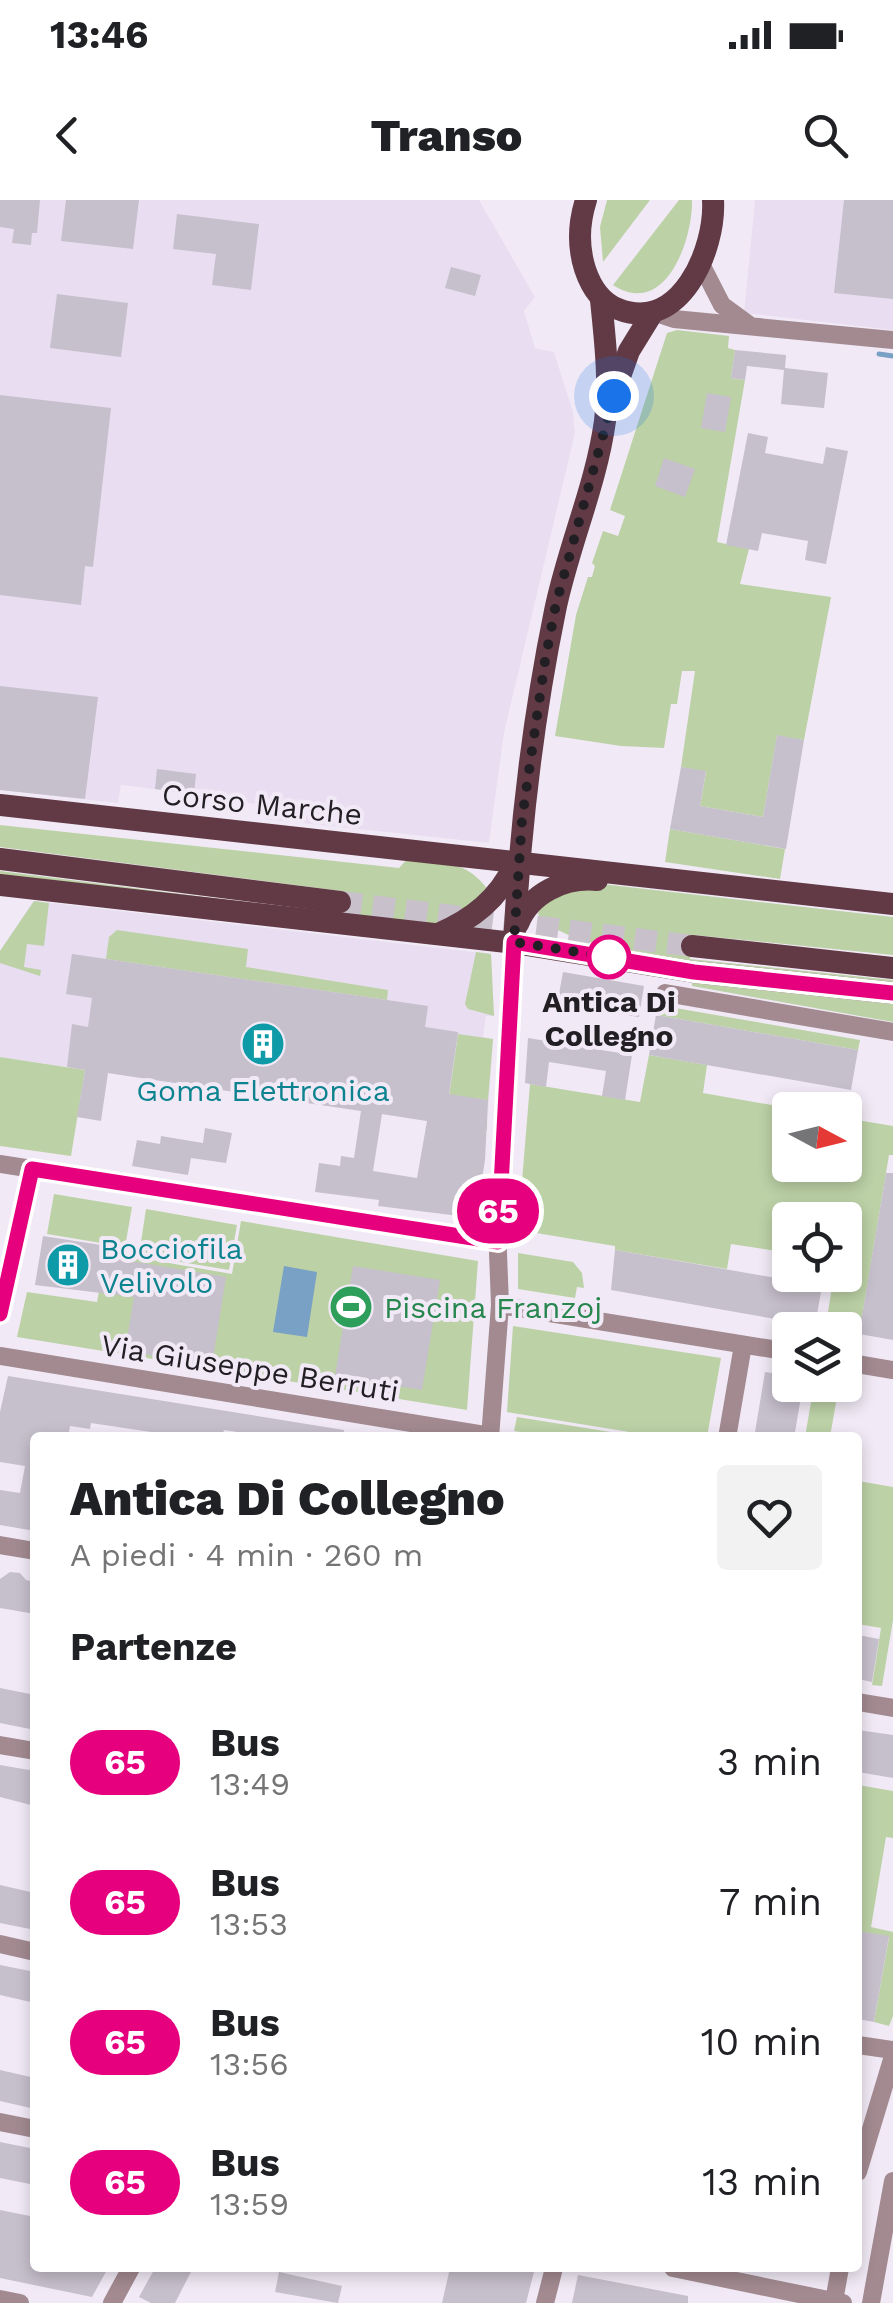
<!DOCTYPE html>
<html lang="it">
<head>
<meta charset="utf-8">
<style>
  body { margin:0; font-family:"Work Sans",sans-serif; background:#f2f2f2; color:#202124; height:100vh; display:flex; flex-direction:column; font-size:38px; white-space:nowrap }
  * { box-sizing:border-box; margin:0 }
  p { font-size:32px; color:#757577 }
  .icon { flex:none; width:55px; height:55px; fill:none; stroke:currentColor; stroke-width:2; stroke-linecap:round; stroke-linejoin:round }
  .map { position:relative; flex:1; overflow:hidden }
  .drawer { position:absolute; left:30px; top:1232px; width:832px; height:840px; display:flex; flex-direction:column; background:#fff; border-radius:10px; box-shadow:0 5px 15px #0003 }
  .drawer>* { flex:none }
  .badge { padding:0 20px; border-radius:32px; font-size:35px; line-height:65px }
  .needle { width:65px; rotate:97deg }
  .tools { position:absolute; left:772px; top:892px; display:grid; gap:20px }
  .tools a { display:grid; place-items:center; width:90px; height:90px; border-radius:10px; background:#fff; box-shadow:0 5px 15px #0003; font-size:50px }
  .you { position:absolute; width:50px; height:50px; margin:-25px; border:8px solid #fff; border-radius:50%; background:#1a73e8; box-shadow:0 0 0 15px #1a73e833 }
  .map>.badge { position:absolute; translate:-50% -50%; box-shadow:0 0 0 5px #fff }
  h2 { padding:0 40px; font-size:38px; line-height:90px }
  .round { display:grid; place-items:center; flex:none; width:105px; height:105px; border-radius:10px; background:#f2f2f2 }
  .summary { display:flex; align-items:center; justify-content:space-between; height:170px; padding:0 40px }
  h1 { font-size:48px; font-weight:800; line-height:75px }
  ul { padding:0; list-style:none }
  li { display:flex; align-items:center; gap:30px; height:140px; padding:0 40px }
  li div { flex:1 }
  li b { display:block; font-size:38px }
  li em { font-style:normal }
  li .badge { min-width:110px; font-weight:700; text-align:center }
  .status { display:flex; justify-content:space-between; align-items:center; height:70px; padding:0 50px; background:#fff; direction:ltr }
  .status svg { height:28px; fill:currentColor }
  header { display:flex; justify-content:space-between; align-items:center; height:130px; padding:0 40px; background:#fff; font-size:45px; font-weight:800 }
  .map>svg:first-child { display:block }
  .built { fill:#e9def1 }
  .green { fill:#bcd1a6 }
  .water { fill:#79a0c5 }
  .lines { fill:none; stroke-linecap:round; stroke-linejoin:round }
  .stream { stroke:#79a0c5; stroke-width:5 }
  .building { fill:#c6bfcc; fill-rule:evenodd }
  .major-tunnel { stroke:#c8c1cc; stroke-width:22; stroke-dasharray:22 11; stroke-linecap:butt }
  .minor { stroke:#a28a90; stroke-width:18 }
  .major { stroke:#613a45; stroke-width:22 }
  .line-casing { stroke:#fff; stroke-width:22 }
  .line { stroke:#e6007e; stroke-width:15 }
  .walk { stroke:#221f24; stroke-width:10; stroke-dasharray:0 18 }
  .stop-dot { fill:#fff; stroke:#e6007e; stroke-width:5 }
  .labels { text-anchor:middle; dominant-baseline:central; stroke-width:8; stroke-linejoin:round; paint-order:stroke }
  .street-label { font-size:30px; fill:#221f24; stroke:#f1eaf6 }
  .stop-label { font-size:30px; font-weight:bold; fill:#221f24; stroke:#f1eaf6 }
  .culture-label { font-size:30px; fill:#0d838f; stroke:#f1eaf6 }
  .leisure-label { font-size:30px; fill:#27864d; stroke:#f1eaf6; text-anchor:start }
</style>
</head>
<body>
<div class="status"><b>13:46</b><svg viewBox="0 0 49 12"><path d="M0 12V9h3v3zM5 12V6h3v6zM10 12V3h3v9zM15 12V0h3v12zM26 1h20v11H26zM47 4h2v5h-2z"/></svg></div>
<header><svg class="icon" aria-label="back" viewBox="0 0 24 24"><path d="M15 5l-7 7 7 7"/></svg>Transo<svg class="icon" aria-label="search" viewBox="0 0 24 24"><circle cx="10" cy="10" r="6"/><path d="M15 15l6 6"/></svg></header>
<div class="map">
<svg width="893" height="2103" viewBox="0 0 893 2103">
  <rect width="100%" height="100%" fill="#f1eaf6"/>
  <!-- built -->
  <g class="built">
    <path d="M0 0H479L535 97 524 111 535 148 554 152 573 212 575 233 504 533 489 643 264 619 265 605 211 599 212 590 195 589 194 594 121 585 118 603 0 590Z"/>
    <path d="M755 0H893V130L744 113Z"/>
    <path d="M34 701 491 754 494 816H486L483 837 493 839 487 930 0 857V751Z"/>
  </g>
  <!-- green -->
  <g class="green">
    <path d="M607 0H650L603 62 600 27Z"/>
    <path d="M679 0H692C693 40 665 119 613 85Z"/>
    <path d="M677 130 729 136 728 148 735 150 731 178 745 180 717 342 749 349 740 384 831 397 804 540 777 536 763 617 700 606 706 572 681 567 695 471H682L677 504H671L664 548 621 546 555 536 576 415 588 377H592L595 366 592 363 603 331 618 336 625 316 610 310 667 133Z"/>
    <path d="M0 625 399 668 409 657C441 661 469 662 488 690V696L431 728 0 676V671L338 714 341 691 0 647Z"/>
    <path d="M670 629 785 649 780 679 665 662Z"/>
    <path d="M593 683 893 717V755L694 735 690 759 893 780V785C832 779 565 761 538 714L541 703Z"/>
    <path d="M34 701 49 703 44 746 27 744 24 767 41 770 40 776 0 763V751Z"/>
    <path d="M117 730 248 749 246 767 388 790 387 800 106 759 109 737Z"/>
    <path d="M476 752 491 754 494 816 468 809 465 804Z"/>
    <path d="M692 781 893 803V822L692 786Z"/>
    <path d="M658 805 860 840 858 850 656 815Z"/>
    <path d="M458 834 493 839 488 900 473 898 470 917 487 919V930L445 924Z"/>
    <path d="M649 855 707 865 703 893 800 910H790V965H845V918L893 926V955H889L858 1141 845 1139V1130H825L834 1075H845V1020H790V1053L731 1044 727 1069 615 1050V1046L518 1030 530 884 640 902Z"/>
    <path d="M0 857 85 870 71 956 0 946Z"/>
    <path d="M54 994 132 1007 125 1047 47 1034Z"/>
    <path d="M146 1009 237 1025 229 1070 139 1055Z"/>
    <path d="M241 1021 478 1061 467 1210 17 1137 27 1092 97 1102 106 1052 232 1074Z"/>
    <path d="M518 1053 573 1062 582 1073 584 1088 577 1087 575 1098 518 1089Z"/>
    <path d="M513 1126 721 1158 707 1237H660L507 1212Z"/>
    <path d="M814 1185H839L830 1237H805Z"/>
    <path d="M517 1217 642 1237H555L514 1231Z"/>
    <path d="M858 1281 893 1287V1420L882 1486 872 1485 881 1428 858 1424Z"/>
    <path d="M858 1585 893 1591V1638L886 1637 871 1727 893 1732V1816L889 1826 874 1822 889 1737 858 1731Z"/>
  </g>
  <!-- water -->
  <path class="water" d="M284 1066 317 1072 307 1137 273 1132Z"/>
  <g class="lines">
    <!-- stream -->
    <path class="stream" d="M879 154 893 156"/>
  </g>
  <!-- building -->
  <g class="building">
    <path d="M0 0H40L37 33H32L31 45 12 43 14 29 0 27Z"/>
    <path d="M66 0H139L133 49 61 41Z"/>
    <path d="M844 0H893V99L834 93Z"/>
    <path d="M177 14 259 24 251 90 212 85 216 54 173 49Z"/>
    <path d="M451 67 481 75 475 96 445 88Z"/>
    <path d="M57 94 128 103 121 157 50 148Z"/>
    <path d="M735 150 786 155 785 168 828 173 824 208 781 204 784 170 747 166 745 180 731 178Z"/>
    <path d="M707 193 731 197 725 232 701 228Z"/>
    <path d="M0 195 111 208 93 367 85 366 81 405 0 395Z"/>
    <path d="M748 233 768 237 765 253 823 264 826 247 848 251 826 364 805 360 808 341 762 333 758 351 726 345Z"/>
    <path d="M664 258 695 269 685 297 655 286Z"/>
    <path d="M0 486 98 497 85 599 0 590Z"/>
    <path d="M777 535 804 540 786 649 670 629 681 567 706 571 700 606 763 617Z"/>
    <path d="M157 569 196 574 194 594 155 589Z"/>
    <path d="M72 754 428 806 425 827 458 832 449 894 488 900 485 960 476 1018 378 1006 379 1000 315 992 319 963 340 966 341 956 354 958 361 911 108 873 101 921 77 917 85 870 67 867 72 824 88 827 92 798 66 794ZM382 914 427 921 417 978 373 971Z"/>
    <path d="M563 772 644 786 639 817 557 805Z"/>
    <path d="M656 815 858 850 851 890 649 855Z"/>
    <path d="M528 838 632 855 625 900 602 896 606 871 549 862 546 887 525 883Z"/>
    <path d="M205 928 232 933 226 963 191 958 188 975 132 966 137 940 160 944 161 936 203 943Z"/>
    <path d="M886 973H893V1140L859 1134Z"/>
    <path d="M43 1036 101 1045 100 1051 125 1055 124 1060 226 1077 212 1165 125 1151 134 1097 35 1085Z"/>
    <path d="M615 1050 822 1086 815 1126 611 1090Z"/>
    <path d="M353 1066 440 1080 422 1190 335 1176Z"/>
    <path d="M765 1172 790 1176V1185H803L794 1238H754Z"/>
    <path d="M8 1176 344 1230 343 1238H251V1234L224 1230 222 1238H150L151 1232 91 1223 90 1229 70 1226 68 1238H35V1331L0 1325V1290L20 1293 25 1266 0 1262V1212Z"/>
    <path d="M10 1372 20 1373 26 1380 35 1382V1414L0 1408V1379Z"/>
    <path d="M858 1435 879 1439 872 1482 858 1479Z"/>
    <path d="M0 1488 35 1495V1530L0 1523Z"/>
    <path d="M858 1530 893 1535V1578L858 1572Z"/>
    <path d="M0 1565 35 1571V1606L0 1597Z"/>
    <path d="M0 1685 35 1693V1730L0 1723Z"/>
    <path d="M858 1731 889 1736 874 1822 858 1819Z"/>
    <path d="M0 1765 35 1772V1803L0 1795Z"/>
    <path d="M0 1870 35 1878V1909L0 1901Z"/>
    <path d="M0 1942 35 1949V1985L0 1978Z"/>
    <path d="M0 2010 35 2017V2068H108L92 2097 0 2078Z"/>
    <path d="M155 2068H193L175 2103H151L139 2097Z"/>
    <path d="M450 2068H535L526 2103H442Z"/>
    <path d="M279 2072 342 2086 338 2103 275 2092Z"/>
    <path d="M578 2075 688 2096V2103H572Z"/>
  </g>
  <g class="lines">
    <!-- major-tunnel -->
    <path class="major-tunnel" d="M340 702 692 746"/>
    <!-- minor -->
    <g class="minor">
      <path d="M701 64 722 105 748 124"/>
      <path d="M653 112 674 119 893 140"/>
      <path d="M665 793 893 832"/>
      <path d="M0 964 498 1042"/>
      <path d="M500 1105 790 1152"/>
      <path d="M0 1114 32 969"/>
      <path d="M0 1156 491 1236"/>
      <path d="M845 1162 893 1170"/>
      <path d="M490 1238 500 1105 497 1027 514 743"/>
      <path d="M727 1238 743 1145"/>
      <path d="M0 1345 35 1351"/>
      <path d="M858 1502 893 1508"/>
      <path d="M0 1545 35 1551"/>
      <path d="M0 1744 35 1752"/>
      <path d="M858 1845 893 1850"/>
      <path d="M0 1922 35 1929"/>
      <path d="M858 1972 893 1856"/>
      <path d="M673 2068 843 2103"/>
      <path d="M0 2099 20 2103"/>
      <path d="M834 2101 840 2068"/>
      <path d="M112 2103 131 2068"/>
      <path d="M545 2103 554 2068"/>
      <path d="M871 2103 893 1981"/>
    </g>
    <!-- major -->
    <g class="major">
      <path d="M586 0C579 22 578 47 585 69 591 87 600 102 618 109 680 134 716 49 713 0"/>
      <path d="M612 199 629 151 653 112"/>
      <path d="M0 605 893 704"/>
      <path d="M0 659 340 702"/>
      <path d="M0 685 514 743 694 772 893 793"/>
      <path d="M518 724C530 693 565 677 597 680"/>
      <path d="M438 734C473 719 498 699 515 664"/>
      <path d="M514 743C520 629 532 523 555 411 568 347 596 286 605 221 610 180 605 140 601 100"/>
      <path d="M692 746 893 768"/>
    </g>
  </g>
  <g class="lines">
    <defs>
      <path id="line" d="M0 1114 32 969 498 1042 514 742 694 772 893 793"/>
    </defs>
    <!-- line casing -->
    <use href="#line" class="line-casing"/>
    <!-- line -->
    <use href="#line" class="line"/>
    <!-- walk -->
    <path class="walk" d="M609 757 514 742 522 619 545 461 556 404 614 196"/>
  </g>
  <!-- icons -->
  <defs>
    <symbol id="building-disc" viewBox="-11 -11 22 22"><circle r="9.5" fill="#0f9aa8" stroke="#f1eaf6"/><path d="M-4-6H4V6H1V3H-1V6H-4ZM-2.5-4.3h1.7v1.8h-1.7ZM.8-4.3h1.7v1.8H.8ZM-2.5-1h1.7V.8h-1.7ZM.8-1h1.7V.8H.8Z" fill="#fff"/></symbol>
    <symbol id="stadium-disc" viewBox="-11 -11 22 22"><circle r="9.5" fill="#2e9e5b" stroke="#f1eaf6"/><path d="M0-5a6.5 5 0 1 0 0 10a6.5 5 0 1 0 0-10ZM-3.5-1.8h7v3.6h-7Z" fill="#fff"/></symbol>
  </defs>
  <g fill-rule="evenodd">
    <use href="#building-disc" x="238" y="819" width="50" height="50"/>
    <use href="#building-disc" x="43" y="1040" width="50" height="50"/>
    <use href="#stadium-disc" x="326" y="1082" width="50" height="50"/>
  </g>
  <!-- markers -->
  <circle class="stop-dot" cx="609" cy="757" r="20"/>
  <g class="labels">
    <!-- street labels -->
    <g class="street-label">
      <text transform="translate(262 604) rotate(6)">Corso Marche</text>
      <text transform="translate(250 1168) rotate(9)">Via Giuseppe Berruti</text>
    </g>
    <!-- stop labels -->
    <g class="stop-label">
      <text x="609" y="801">Antica Di<tspan x="609" dy="34">Collegno</tspan></text>
    </g>
    <!-- culture labels -->
    <g class="culture-label">
      <text x="263" y="890">Goma Elettronica</text>
      <text x="100" y="1048" text-anchor="start">Bocciofila<tspan x="100" dy="34">Velivolo</tspan></text>
    </g>
    <!-- leisure labels -->
    <g class="leisure-label">
      <text x="384" y="1107">Piscina Franzoj</text>
    </g>
  </g>
</svg>
<div class="tools">
<a><svg class="needle" viewBox="-14 -14 28 28"><path d="M0-13l5 13h-10z" fill="#e53935"/><path d="M0 13l5-13h-10z" fill="#757577"/></svg></a>
<a><svg class="icon" aria-label="locate" viewBox="0 0 24 24"><circle cx="12" cy="12" r="6"/><path d="M12 2v4M12 18v4M2 12h4M18 12h4"/></svg></a>
<a><svg class="icon" aria-label="layers" viewBox="0 0 24 24"><path d="M12 4l9 5-9 5-9-5zM3 14l9 5 9-5"/></svg></a>
</div>
<div class="you" style="left:614px;top:196px"></div>
<b class="badge" style="left:498px;top:1011px;background:#e6007e;color:#fff">65</b>
<section class="drawer">
<div class="summary"><div><h1>Antica Di Collegno</h1><p>A piedi · 4 min · 260 m</p></div><a class="round"><svg class="icon" aria-label="heart" viewBox="0 0 24 24"><path d="M12 20l-8-8c-3-5 5-10 8-4 3-6 11-1 8 4z"/></svg></a></div>
<h2>Partenze</h2>
<ul>
<li><span class="badge" style="background:#e6007e;color:#fff">65</span><div><b>Bus</b><p>13:49</p></div><em>3 min</em></li>
<li><span class="badge" style="background:#e6007e;color:#fff">65</span><div><b>Bus</b><p>13:53</p></div><em>7 min</em></li>
<li><span class="badge" style="background:#e6007e;color:#fff">65</span><div><b>Bus</b><p>13:56</p></div><em>10 min</em></li>
<li><span class="badge" style="background:#e6007e;color:#fff">65</span><div><b>Bus</b><p>13:59</p></div><em>13 min</em></li>
</ul>
</section>
</div>
</body>
</html>
